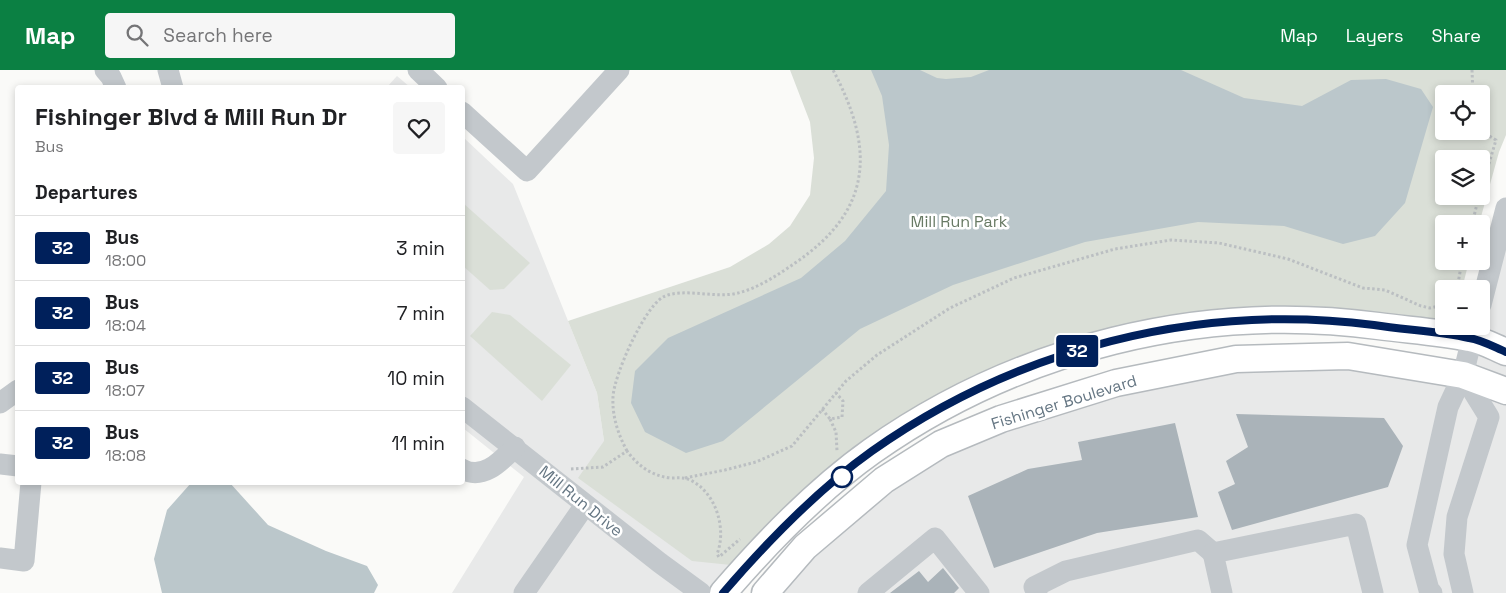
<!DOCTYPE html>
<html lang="en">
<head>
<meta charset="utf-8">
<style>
  body { margin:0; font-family:"Space Grotesk",sans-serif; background:#f6f6f6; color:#202124; height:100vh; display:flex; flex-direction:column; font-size:19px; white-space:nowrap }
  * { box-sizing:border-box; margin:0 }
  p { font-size:16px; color:#757577 }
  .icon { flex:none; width:28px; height:28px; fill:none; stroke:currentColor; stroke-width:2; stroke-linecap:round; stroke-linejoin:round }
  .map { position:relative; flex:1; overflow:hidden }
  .side { position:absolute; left:15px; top:15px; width:450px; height:400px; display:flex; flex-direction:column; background:#fff; border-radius:5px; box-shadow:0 2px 8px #0003 }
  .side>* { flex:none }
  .badge { padding:0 10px; border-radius:4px; font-size:18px; line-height:32px }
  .buttons { position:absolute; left:1435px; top:15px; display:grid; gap:10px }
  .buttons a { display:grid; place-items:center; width:55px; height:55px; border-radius:5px; background:#fff; box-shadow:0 2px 8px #0003; font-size:25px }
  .map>.badge { position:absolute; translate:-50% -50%; box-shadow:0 0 0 2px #fff }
  h2 { padding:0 20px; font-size:19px; line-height:45px }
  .round { display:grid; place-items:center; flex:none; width:52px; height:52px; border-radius:5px; background:#f6f6f6 }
  .head { display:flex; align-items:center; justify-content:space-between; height:85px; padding:0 20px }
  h1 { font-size:24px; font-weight:800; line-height:38px }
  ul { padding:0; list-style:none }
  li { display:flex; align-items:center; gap:15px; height:65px; padding:0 20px; border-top:1px solid #e0e0e0 }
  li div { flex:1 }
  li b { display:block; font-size:19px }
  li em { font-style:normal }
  li .badge { min-width:55px; font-weight:700; text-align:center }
  header { display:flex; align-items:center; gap:30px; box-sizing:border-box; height:70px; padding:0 25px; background:#0b8043; color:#fff }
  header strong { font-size:24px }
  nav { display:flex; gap:28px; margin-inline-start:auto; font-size:18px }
  .search { width:350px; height:45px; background:#f6f6f6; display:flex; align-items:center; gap:12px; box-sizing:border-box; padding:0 18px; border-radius:5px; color:#757577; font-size:19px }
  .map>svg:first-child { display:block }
  .built { fill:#e8e9e9 }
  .green { fill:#dadfd7; fill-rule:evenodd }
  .water { fill:#bbc7cb }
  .building { fill:#aab3b9 }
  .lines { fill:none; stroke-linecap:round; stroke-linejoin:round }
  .major-casing { stroke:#b5babe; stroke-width:29 }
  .path { stroke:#bbbfc2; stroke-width:3; stroke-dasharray:2.5 2.5; stroke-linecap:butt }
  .minor { stroke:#c3c8cc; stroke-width:21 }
  .major { stroke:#fff; stroke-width:26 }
  .line-casing { stroke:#fff; stroke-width:11 }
  .line { stroke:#00205b; stroke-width:8 }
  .stop-dot { fill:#fff; stroke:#00205b; stroke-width:2.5 }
  .labels { text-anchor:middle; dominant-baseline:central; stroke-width:5; stroke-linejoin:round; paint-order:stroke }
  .park-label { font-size:16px; fill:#687a64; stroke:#fff }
  .street-label { font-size:16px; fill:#657683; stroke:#fff }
</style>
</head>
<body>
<header>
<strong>Map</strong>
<div class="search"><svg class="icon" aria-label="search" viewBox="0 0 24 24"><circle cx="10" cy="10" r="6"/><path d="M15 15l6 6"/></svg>Search here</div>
<nav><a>Map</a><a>Layers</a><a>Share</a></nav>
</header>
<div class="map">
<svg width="1506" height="523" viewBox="0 0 1506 523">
  <rect width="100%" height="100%" fill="#fafaf8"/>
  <!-- built -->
  <g class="built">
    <path d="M397 6 410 17H387Z"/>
    <path d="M463 67 513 114 597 323 604 371 731 495 725 523H452L524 407 463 358Z"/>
    <path d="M1506 138V523H765L941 374 1236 289 1463 305 1481 256V235Z"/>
  </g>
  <!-- green -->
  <g class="green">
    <path d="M790 0H1506V65L1499 82 1479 154H1444V191H1469L1462 219H1444V243L1429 252 1098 265 974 305 894 351 796 426 731 495 692 491 578 408 604 371 597 323 568 251 730 197 769 174 790 156 810 125 814 88 810 52ZM1444 24H1481V61H1444ZM1444 89H1481V126H1444Z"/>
    <path d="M463 133 530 193 504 219 490 220 463 196Z"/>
    <path d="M492 242 510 245 571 295 542 331 470 266Z"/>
  </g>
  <!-- water -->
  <g class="water">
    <path d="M871 0H920L937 8 946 9 971 7 989 0H1181L1244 28 1302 36 1351 10 1386 9 1421 19 1433 37 1405 133 1375 166 1343 174 1284 156 1198 152 1085 172 953 215 860 259 723 371 686 383 645 362 631 333 635 301 668 268 801 208 845 171 886 121 889 75 882 26Z"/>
    <path d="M191 413H230L268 455 326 481 367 496 378 515 374 523H162L154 489 167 440Z"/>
  </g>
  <!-- building -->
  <g class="building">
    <path d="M1236 344 1384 348 1403 376 1388 417 1232 460 1218 422 1235 414 1226 391 1248 377Z"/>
    <path d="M1175 353 1198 447 1097 463 994 498 968 426 1028 399 1082 390 1078 372Z"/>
    <path d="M943 498 959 518 954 523H890L919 501 928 512Z"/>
  </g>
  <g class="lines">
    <defs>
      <g id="major">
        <path d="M723 523C766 473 817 420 872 381 1018 278 1201 232 1378 256 1408 260 1440 262 1469 268 1482 270 1494 277 1506 282"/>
        <path d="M765 523 805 477 884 410 941 374 1001 349 1116 313 1236 289 1348 286 1463 305 1506 321"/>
      </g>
    </defs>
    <!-- major casing -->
    <use href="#major" class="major-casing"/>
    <!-- path -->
    <g class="path">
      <path d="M1472 0 1473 24"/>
      <path d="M1481 61 1496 70 1481 120"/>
      <path d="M1472 154 1479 126"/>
      <path d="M1457 219 1462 191"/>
      <path d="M822 339 830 349 842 347 843 331 836 323"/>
      <path d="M830 349 836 362 837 381"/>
      <path d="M627 381C618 364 612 346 613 327 614 305 644 238 663 227 683 217 715 229 738 223 758 218 778 205 795 193 873 140 875 79 833 0"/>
      <path d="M571 399 603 397 627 381C638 396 652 406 671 408 678 408 684 407 690 410 716 422 727 459 717 484L719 487 740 469"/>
      <path d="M685 408 725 400 756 392 792 376 846 311 877 285 950 238 1014 208 1115 179 1171 170 1219 173 1288 189 1363 218 1385 220 1421 236 1430 238 1444 235"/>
    </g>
    <!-- minor -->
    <g class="minor">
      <path d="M105 0 111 7 116 18"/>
      <path d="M168 0 173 18"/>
      <path d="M418 0 437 18"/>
      <path d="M462 42 527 101 619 0"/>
      <path d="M1481 235 1506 138"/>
      <path d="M0 333 18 320"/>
      <path d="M462 337 660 493 701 523"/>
      <path d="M0 394 18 396"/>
      <path d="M462 399C483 411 501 391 515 377"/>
      <path d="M0 488 24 491 31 412"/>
      <path d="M524 523 585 435"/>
      <path d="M868 523 935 468 979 523"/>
      <path d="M1037 523 1034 517 1066 501 1198 470 1213 483"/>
      <path d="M1222 523 1213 483 1356 454 1373 523"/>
      <path d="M1432 523 1429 520 1417 475 1448 337 1463 305 1475 256"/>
      <path d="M1463 523 1454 484 1457 447 1489 347 1463 305"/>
    </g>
    <!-- major -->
    <use href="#major" class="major"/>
  </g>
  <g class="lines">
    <defs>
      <path id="line" d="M723 523C767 472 817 420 872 381 1016 279 1198 232 1374 255 1405 260 1438 261 1469 268 1482 270 1494 277 1506 282"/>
    </defs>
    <!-- line casing -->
    <use href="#line" class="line-casing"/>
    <!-- line -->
    <use href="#line" class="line"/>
  </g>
  <!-- markers -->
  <circle class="stop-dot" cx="842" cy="407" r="10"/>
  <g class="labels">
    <!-- park labels -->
    <g class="park-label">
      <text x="959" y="151">Mill Run Park</text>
    </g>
    <!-- street labels -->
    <g class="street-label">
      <text transform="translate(1064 332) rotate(-17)">Fishinger Boulevard</text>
      <text transform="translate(581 431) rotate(39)">Mill Run Drive</text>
    </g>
  </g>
</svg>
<div class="buttons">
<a><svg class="icon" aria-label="locate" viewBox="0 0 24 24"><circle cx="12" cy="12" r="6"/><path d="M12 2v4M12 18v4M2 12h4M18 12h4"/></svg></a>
<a><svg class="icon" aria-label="layers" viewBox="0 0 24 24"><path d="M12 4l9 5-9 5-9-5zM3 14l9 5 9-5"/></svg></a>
<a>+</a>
<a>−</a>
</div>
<b class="badge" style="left:1077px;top:281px;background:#00205b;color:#fff">32</b>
<section class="side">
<div class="head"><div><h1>Fishinger Blvd &amp; Mill Run Dr</h1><p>Bus</p></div><a class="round"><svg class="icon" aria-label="heart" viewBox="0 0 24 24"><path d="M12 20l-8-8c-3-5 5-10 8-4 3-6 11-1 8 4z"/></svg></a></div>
<h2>Departures</h2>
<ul>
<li><span class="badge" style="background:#00205b;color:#fff">32</span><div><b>Bus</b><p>18:00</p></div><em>3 min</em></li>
<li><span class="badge" style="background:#00205b;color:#fff">32</span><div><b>Bus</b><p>18:04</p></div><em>7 min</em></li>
<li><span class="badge" style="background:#00205b;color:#fff">32</span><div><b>Bus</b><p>18:07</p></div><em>10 min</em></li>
<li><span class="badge" style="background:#00205b;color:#fff">32</span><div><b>Bus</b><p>18:08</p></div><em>11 min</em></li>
</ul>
</section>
</div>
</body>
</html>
